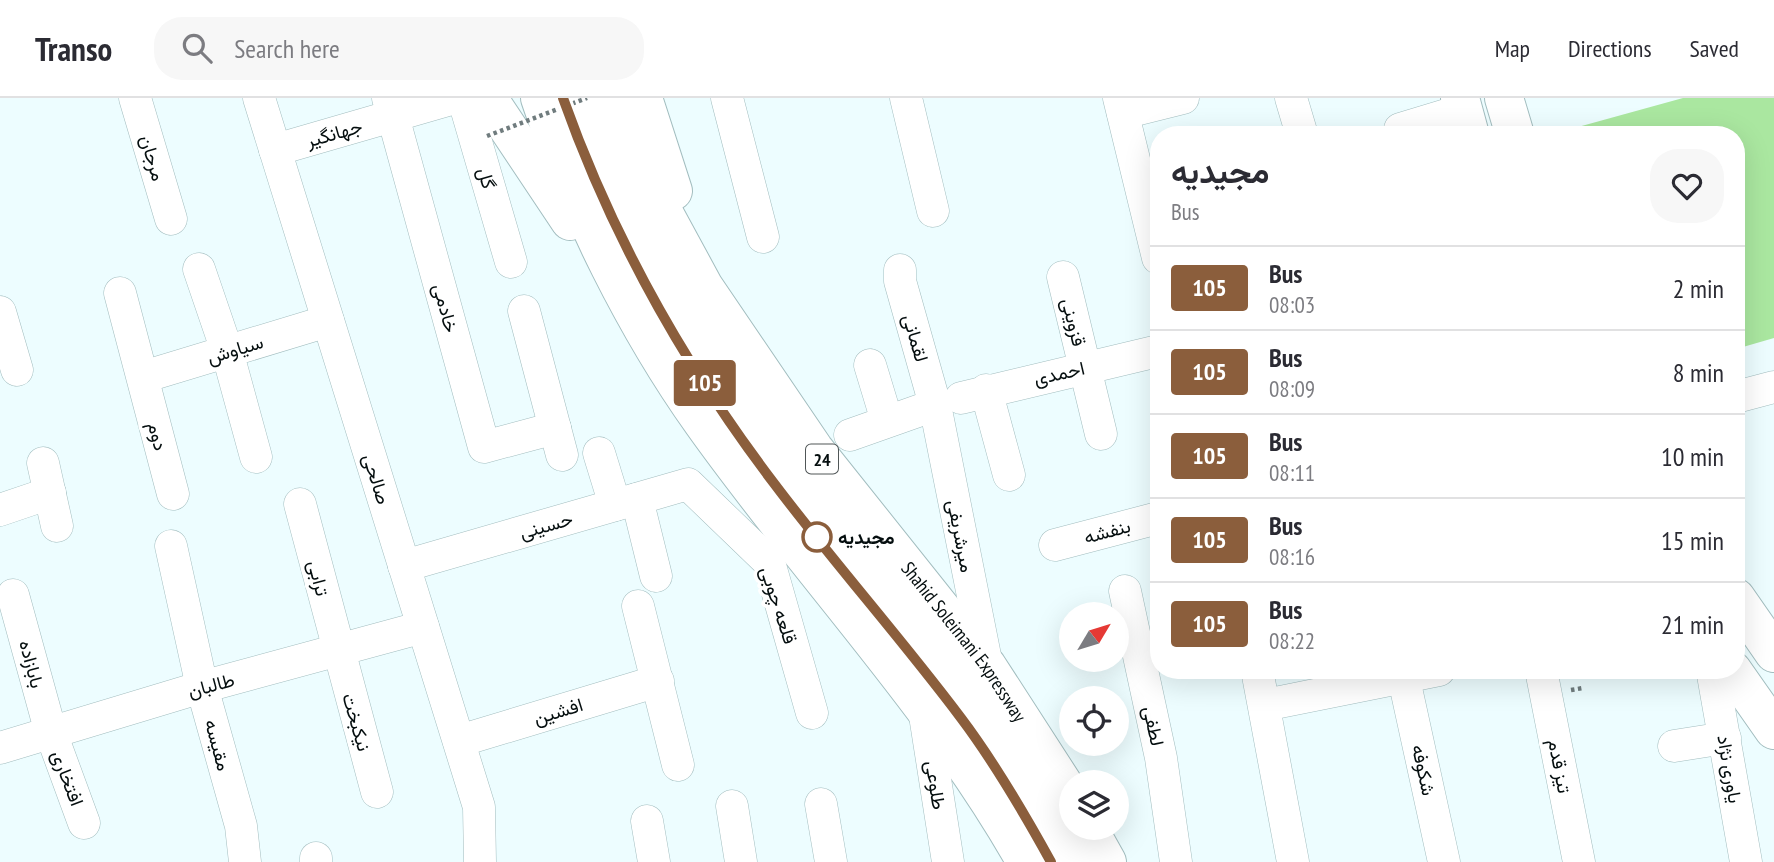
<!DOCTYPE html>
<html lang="en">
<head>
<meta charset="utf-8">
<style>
  body { margin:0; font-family:"PT Sans Narrow",Vazirmatn,sans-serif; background:#f7f7f7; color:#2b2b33; height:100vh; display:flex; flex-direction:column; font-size:26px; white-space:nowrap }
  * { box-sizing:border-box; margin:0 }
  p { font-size:23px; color:#7c7c81 }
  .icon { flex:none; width:38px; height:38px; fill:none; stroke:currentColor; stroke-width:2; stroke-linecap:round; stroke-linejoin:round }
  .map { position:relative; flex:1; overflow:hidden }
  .details { position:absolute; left:1150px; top:28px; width:595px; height:553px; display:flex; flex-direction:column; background:#fff; border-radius:28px; box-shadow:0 7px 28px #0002 }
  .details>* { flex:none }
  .badge { padding:0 14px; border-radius:5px; font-size:24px; line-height:46px }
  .needle { width:46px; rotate:52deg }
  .tools { position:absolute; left:1059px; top:504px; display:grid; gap:14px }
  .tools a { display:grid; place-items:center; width:70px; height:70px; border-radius:50%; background:#fff; box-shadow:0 7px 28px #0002; font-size:35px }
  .map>.badge { position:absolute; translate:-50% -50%; box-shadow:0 0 0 4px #fff }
  .round { display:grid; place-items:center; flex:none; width:74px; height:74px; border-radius:28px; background:#f7f7f7 }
  .summary { display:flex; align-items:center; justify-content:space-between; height:119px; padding:0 21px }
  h1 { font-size:33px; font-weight:700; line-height:52px }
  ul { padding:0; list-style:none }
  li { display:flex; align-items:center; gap:21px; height:84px; padding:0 21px; border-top:2px solid #e1e1e2 }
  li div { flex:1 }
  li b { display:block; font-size:26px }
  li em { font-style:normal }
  li .badge { min-width:77px; font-weight:700; text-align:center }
  header { display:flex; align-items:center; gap:42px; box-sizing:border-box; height:98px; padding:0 35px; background:#fff; border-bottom:2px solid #e1e1e2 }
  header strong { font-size:33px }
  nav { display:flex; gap:38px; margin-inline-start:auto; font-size:24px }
  .search { width:490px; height:63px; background:#f7f7f7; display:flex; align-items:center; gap:18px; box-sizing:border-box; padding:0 24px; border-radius:28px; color:#7c7c81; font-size:26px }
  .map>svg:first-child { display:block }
  .green { fill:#aae7a0 }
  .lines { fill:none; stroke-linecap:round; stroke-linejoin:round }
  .minor-casing { stroke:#a2bdbf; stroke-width:33 }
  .major-casing { stroke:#a2bdbf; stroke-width:40 }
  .highway-casing { stroke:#a2bdbf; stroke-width:40 }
  .path { stroke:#707c7e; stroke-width:4.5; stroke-dasharray:3.5 3.5; stroke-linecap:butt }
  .minor { stroke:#fff; stroke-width:32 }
  .major { stroke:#fff; stroke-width:38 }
  .highway { stroke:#fff; stroke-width:38 }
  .path-bridge { stroke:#707c7e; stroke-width:4.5; stroke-dasharray:3.5 3.5; stroke-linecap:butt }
  .line-casing { stroke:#fff; stroke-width:16 }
  .line { stroke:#8b5e3c; stroke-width:10 }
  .stop-dot { fill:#fff; stroke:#8b5e3c; stroke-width:3.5 }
  .labels { text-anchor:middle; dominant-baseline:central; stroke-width:7; stroke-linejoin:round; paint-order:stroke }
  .shield { fill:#fff; stroke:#505657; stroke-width:2 }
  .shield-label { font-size:18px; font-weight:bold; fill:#050e0f }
  .street-label { font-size:19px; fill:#050e0f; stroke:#fff }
  .stop-label { font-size:19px; font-weight:bold; fill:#050e0f; stroke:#fff; text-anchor:start }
</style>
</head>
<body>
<header>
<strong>Transo</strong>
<div class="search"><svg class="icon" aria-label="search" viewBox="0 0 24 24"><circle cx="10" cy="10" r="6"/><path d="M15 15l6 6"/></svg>Search here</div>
<nav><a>Map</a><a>Directions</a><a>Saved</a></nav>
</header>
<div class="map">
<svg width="1774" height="764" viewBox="0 0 1774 764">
  <rect width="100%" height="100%" fill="#edfdff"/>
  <!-- green -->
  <path class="green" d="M1683 0H1774V240L1736 251V37H1549Z"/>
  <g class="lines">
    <defs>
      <g id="minor">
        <path d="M135 0 171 121"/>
        <path d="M259 0 479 709 480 764"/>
        <path d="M388 0 484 349 555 330"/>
        <path d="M457 0 465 6 511 164"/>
        <path d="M563 0C613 138 685 267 773 384 833 465 901 540 962 620 995 665 1024 715 1051 764"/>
        <path d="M591 0C630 105 685 218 750 310 802 381 861 447 916 516 977 593 1030 678 1077 764"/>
        <path d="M727 0 763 139"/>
        <path d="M906 0 933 113"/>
        <path d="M1119 0 1158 160"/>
        <path d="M1291 0 1302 37"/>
        <path d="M1123 15 1183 0"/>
        <path d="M1400 31 1463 12"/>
        <path d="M275 52 455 0"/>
        <path d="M199 171 227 253 256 359"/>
        <path d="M900 172V183L935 307 987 568"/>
        <path d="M1063 179 1101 336"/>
        <path d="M120 195 173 396"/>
        <path d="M524 213 562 357"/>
        <path d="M0 214 17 272"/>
        <path d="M870 267 887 323"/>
        <path d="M143 279 328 223"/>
        <path d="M986 292 1009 377"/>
        <path d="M1736 299 1774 289"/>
        <path d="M961 300 1158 253"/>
        <path d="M850 337 935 307"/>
        <path d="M599 355 615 407"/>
        <path d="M43 365 57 428"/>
        <path d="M637 401 656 478"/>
        <path d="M300 406 377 694"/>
        <path d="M0 412 50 395"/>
        <path d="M1055 447 1158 420"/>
        <path d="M171 448 202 589 241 728 245 764"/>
        <path d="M404 468 688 386 769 464 812 615"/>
        <path d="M1125 493 1161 660 1176 764"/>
        <path d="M13 497 51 635 84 725"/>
        <path d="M638 508 678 667"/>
        <path d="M1257 572 1293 764"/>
        <path d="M1402 572 1444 764"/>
        <path d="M1541 572 1579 764"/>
        <path d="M1713 577 1746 764"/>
        <path d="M1265 607 1439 572"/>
        <path d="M924 611 948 764"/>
        <path d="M459 643 658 583"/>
        <path d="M1674 648 1725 640"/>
        <path d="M0 650 202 589 423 529"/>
        <path d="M821 706 831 764"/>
        <path d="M732 708 741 764"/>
        <path d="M647 723 654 764"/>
        <path d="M316 760V764"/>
      </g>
      <g id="major">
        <path d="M1460 0 1470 37"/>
        <path d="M1504 0 1515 37"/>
        <path d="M1736 500 1774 555"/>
        <path d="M1732 572 1774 632"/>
      </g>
      <g id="highway">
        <path d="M488 0 570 123"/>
        <path d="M540 0C576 111 636 231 703 325 808 473 937 606 1026 764"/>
        <path id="s1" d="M611 0 653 95 704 189 814 351 987 568 1071 698"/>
        <path d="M643 0 673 93"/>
        <path d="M1088 730 1107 764"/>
      </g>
    </defs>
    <!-- minor casing -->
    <use href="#minor" class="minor-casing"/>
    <!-- major casing -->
    <use href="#major" class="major-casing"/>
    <!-- highway casing -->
    <use href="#highway" class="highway-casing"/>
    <!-- path -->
    <path class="path" d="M1571 592 1583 590"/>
    <!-- minor -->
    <use href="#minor" class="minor"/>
    <!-- major -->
    <use href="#major" class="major"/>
    <!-- highway -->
    <use href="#highway" class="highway"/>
    <!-- path-bridge -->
    <path class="path-bridge" d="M487 38 587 0"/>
  </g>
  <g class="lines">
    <defs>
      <path id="line" d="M563 0C612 138 685 268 773 384 834 465 901 540 961 620 995 665 1024 715 1051 764"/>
    </defs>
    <!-- line casing -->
    <use href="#line" class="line-casing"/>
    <!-- line -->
    <use href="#line" class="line"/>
  </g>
  <!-- markers -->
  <circle class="stop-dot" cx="817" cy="439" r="14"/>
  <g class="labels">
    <!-- shield labels -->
    <rect class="shield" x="806" y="346.5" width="32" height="29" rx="5"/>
    <g class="shield-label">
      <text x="822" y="361">24</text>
    </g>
    <!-- street labels -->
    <g class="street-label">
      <text transform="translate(334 35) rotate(-16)">جهانگیر</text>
      <text transform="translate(153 60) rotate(74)">مرجان</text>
      <text transform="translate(487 80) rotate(74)">گل</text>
      <text transform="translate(446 210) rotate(75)">خادمی</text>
      <text transform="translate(1074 224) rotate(76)">قزوینی</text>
      <text transform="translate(916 240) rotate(74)">لقمانی</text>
      <text transform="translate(235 251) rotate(-17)">سیاوش</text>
      <text transform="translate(1059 275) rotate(-13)">احمدی</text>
      <text transform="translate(158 338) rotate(75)">دوم</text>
      <text transform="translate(377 381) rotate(73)">صالحی</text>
      <text transform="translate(546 427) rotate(-16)">حسینی</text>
      <text transform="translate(1107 433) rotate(-15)">بنفشه</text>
      <text transform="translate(961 438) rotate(79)">میرشریفی</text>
      <text transform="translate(319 480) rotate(76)">ترابی</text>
      <text transform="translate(779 507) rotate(72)">قلعه چوبی</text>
      <text stroke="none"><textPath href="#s1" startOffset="651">Shahid Soleimani Expressway</textPath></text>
      <text transform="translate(32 566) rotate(75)">بابازاده</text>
      <text transform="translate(211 587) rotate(-15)">طالبان</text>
      <text transform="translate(558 613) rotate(-17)">افشین</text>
      <text transform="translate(357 624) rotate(74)">نیکبخت</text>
      <text transform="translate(1154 628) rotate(78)">لطفی</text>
      <text transform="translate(218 647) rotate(75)">مقیسه</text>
      <text transform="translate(1560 668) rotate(79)">تیز قدم</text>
      <text transform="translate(1730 671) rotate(80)">یاوری نژاد</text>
      <text transform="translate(1424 672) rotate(78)">شکوفه</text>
      <text transform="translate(68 680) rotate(69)">افتخاری</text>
      <text transform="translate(936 687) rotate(81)">طلوعی</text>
    </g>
    <!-- stop labels -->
    <g class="stop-label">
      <text x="838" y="439">مجیدیه</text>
    </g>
  </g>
</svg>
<div class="tools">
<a><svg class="needle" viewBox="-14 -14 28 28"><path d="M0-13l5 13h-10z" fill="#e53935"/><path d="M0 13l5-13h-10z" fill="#7c7c81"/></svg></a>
<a><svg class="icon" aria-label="locate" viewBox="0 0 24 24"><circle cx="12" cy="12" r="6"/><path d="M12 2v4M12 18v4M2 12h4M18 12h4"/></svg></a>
<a><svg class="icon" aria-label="layers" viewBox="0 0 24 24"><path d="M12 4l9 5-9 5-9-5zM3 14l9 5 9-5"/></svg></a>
</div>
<b class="badge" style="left:705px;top:285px;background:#8b5e3c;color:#fff">105</b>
<section class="details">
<div class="summary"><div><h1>مجیدیه</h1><p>Bus</p></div><a class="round"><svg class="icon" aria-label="heart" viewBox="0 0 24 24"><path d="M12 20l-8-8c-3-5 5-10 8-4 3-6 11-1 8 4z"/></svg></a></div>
<ul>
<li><span class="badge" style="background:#8b5e3c;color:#fff">105</span><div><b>Bus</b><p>08:03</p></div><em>2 min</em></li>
<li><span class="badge" style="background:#8b5e3c;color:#fff">105</span><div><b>Bus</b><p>08:09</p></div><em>8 min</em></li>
<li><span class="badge" style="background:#8b5e3c;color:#fff">105</span><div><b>Bus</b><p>08:11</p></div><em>10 min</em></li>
<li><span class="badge" style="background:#8b5e3c;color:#fff">105</span><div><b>Bus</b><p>08:16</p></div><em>15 min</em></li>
<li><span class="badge" style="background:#8b5e3c;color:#fff">105</span><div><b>Bus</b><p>08:22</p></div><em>21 min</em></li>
</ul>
</section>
</div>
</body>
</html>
